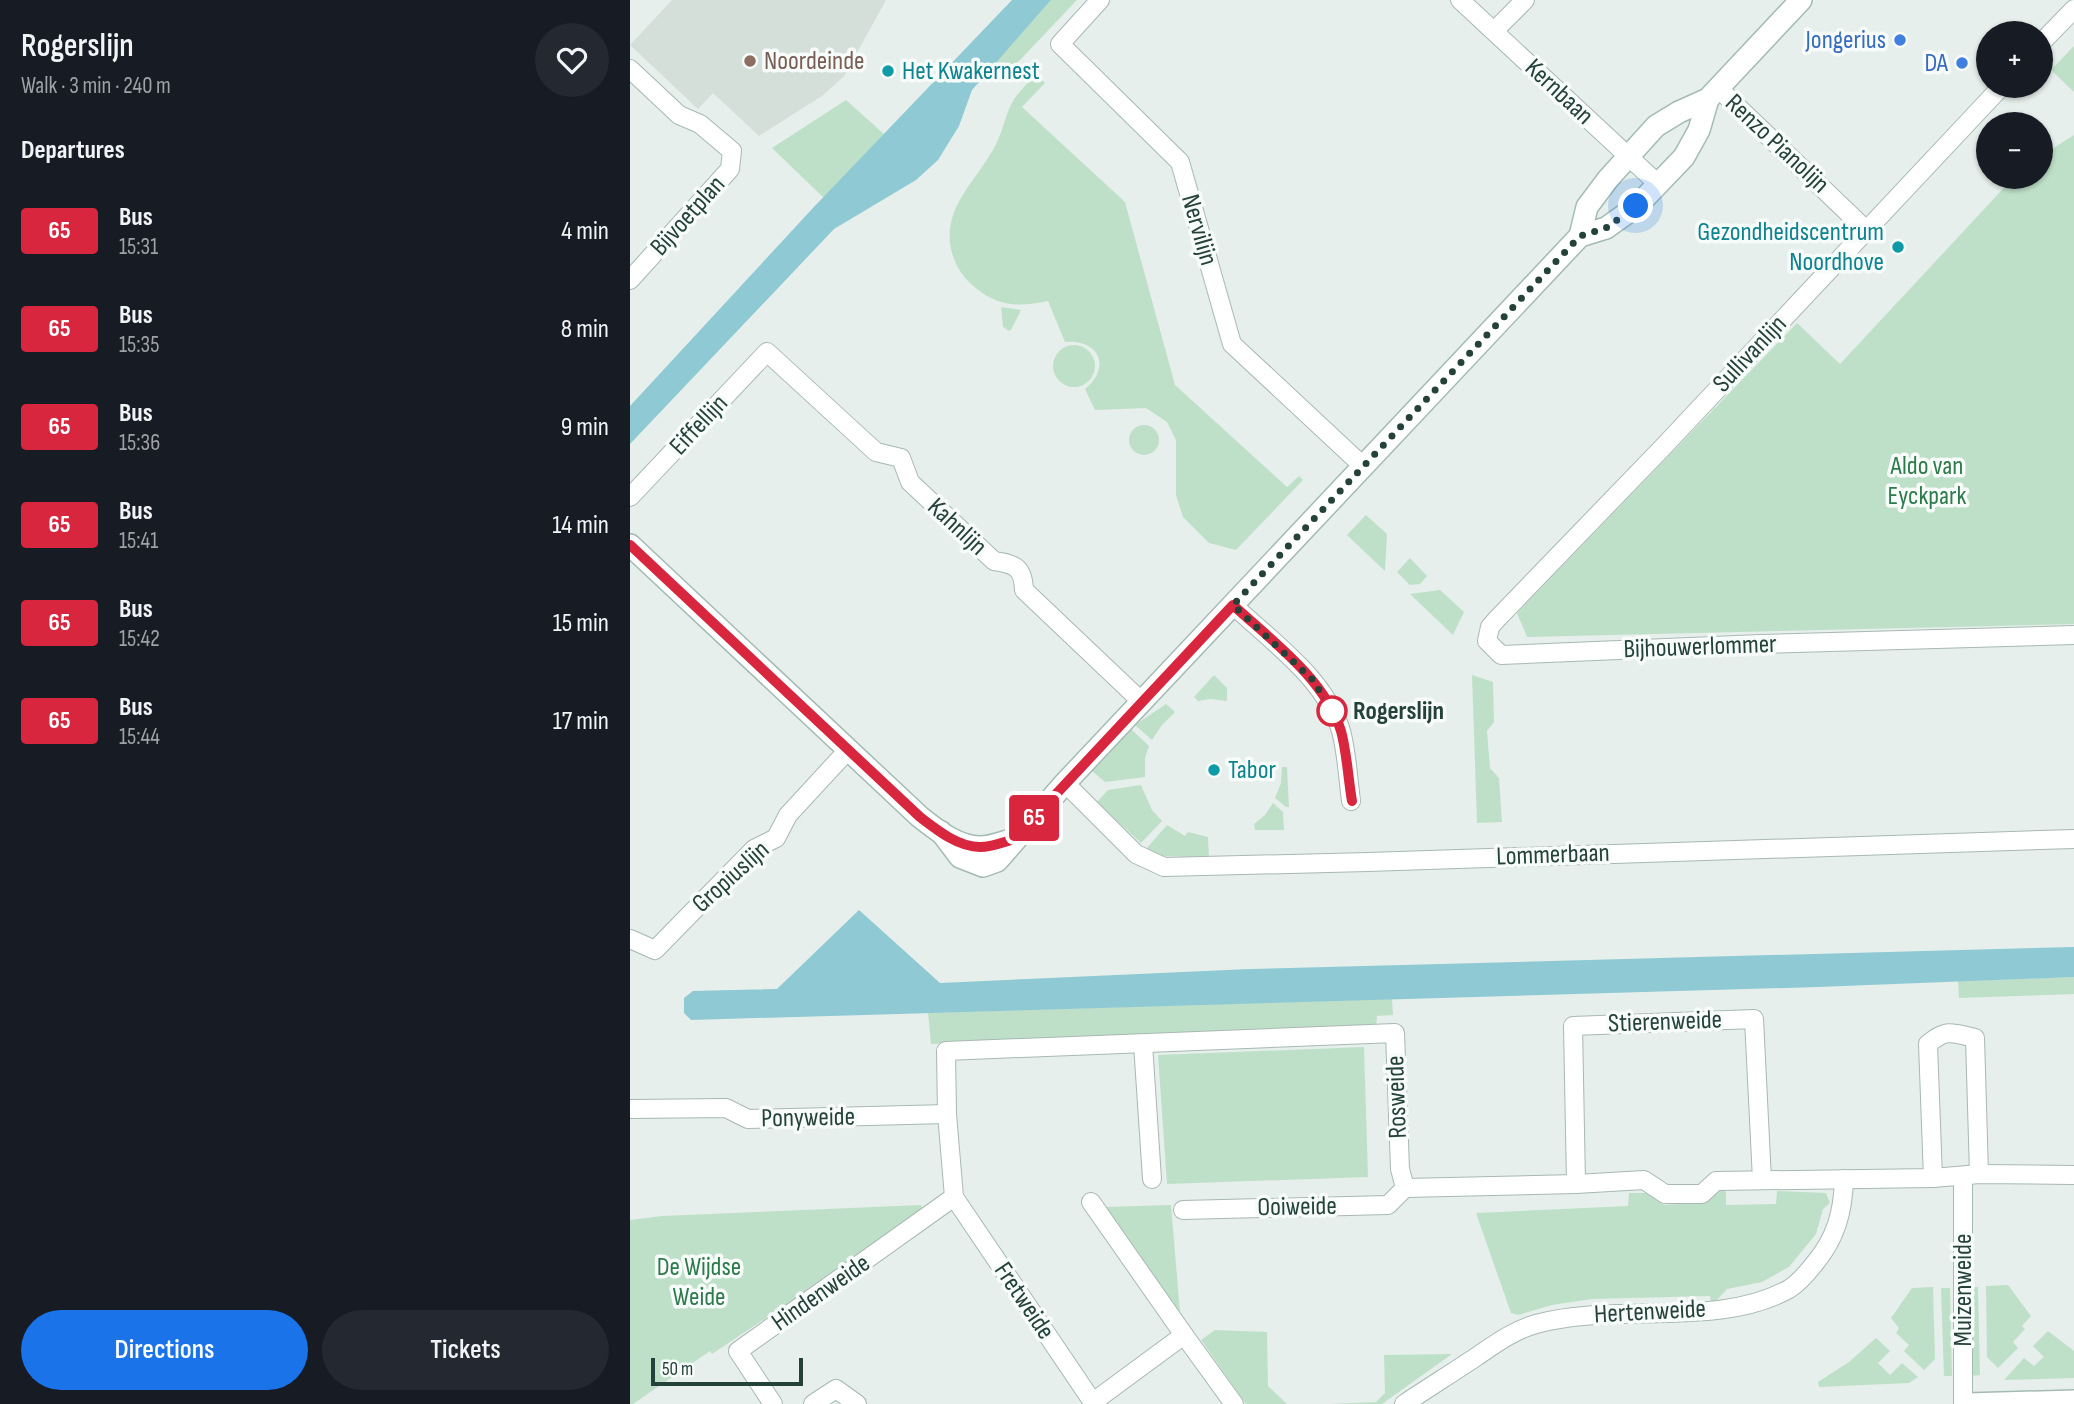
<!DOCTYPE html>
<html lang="en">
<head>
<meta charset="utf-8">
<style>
  body { margin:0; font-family:"Sofia Sans Condensed",sans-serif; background:#242831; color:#f1f3f6; height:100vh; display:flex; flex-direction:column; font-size:26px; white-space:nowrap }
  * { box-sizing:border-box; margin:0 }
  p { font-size:23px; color:#9ea1a6 }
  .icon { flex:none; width:38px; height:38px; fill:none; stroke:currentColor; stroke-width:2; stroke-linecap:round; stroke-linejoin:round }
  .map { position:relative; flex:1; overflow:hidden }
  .panel { display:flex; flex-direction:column; background:#171b24; width:630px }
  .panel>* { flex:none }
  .badge { padding:0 14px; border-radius:5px; font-size:24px; line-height:46px }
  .tools { position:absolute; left:1346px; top:21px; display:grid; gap:14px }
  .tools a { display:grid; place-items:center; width:77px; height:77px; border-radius:50%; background:#171b24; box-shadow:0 2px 5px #0004; font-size:35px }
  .scale { position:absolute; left:21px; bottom:18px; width:152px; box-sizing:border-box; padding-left:7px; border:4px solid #24423a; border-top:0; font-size:19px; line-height:24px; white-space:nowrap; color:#24423a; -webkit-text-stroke:5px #f7fbf9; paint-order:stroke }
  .you { position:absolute; width:35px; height:35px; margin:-18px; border:5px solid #fff; border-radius:50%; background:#1a73e8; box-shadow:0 0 0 10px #1a73e833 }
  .map>.badge { position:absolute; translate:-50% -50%; box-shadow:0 0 0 4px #fff }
  h2 { padding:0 21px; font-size:26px; line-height:63px }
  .round { display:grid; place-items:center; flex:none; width:74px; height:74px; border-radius:37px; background:#242831 }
  .head { display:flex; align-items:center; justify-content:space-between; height:119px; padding:0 21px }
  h1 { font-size:33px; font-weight:600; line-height:52px }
  .primary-button { display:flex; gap:14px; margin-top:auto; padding:14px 21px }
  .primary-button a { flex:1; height:80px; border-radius:42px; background:#1a73e8; color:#fff; font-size:28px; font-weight:600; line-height:80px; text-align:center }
  .primary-button a+a { background:#242831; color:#f1f3f6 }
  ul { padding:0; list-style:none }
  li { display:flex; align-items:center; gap:21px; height:98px; padding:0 21px }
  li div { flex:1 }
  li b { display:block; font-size:26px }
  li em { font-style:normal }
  li .badge { min-width:77px; font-weight:700; text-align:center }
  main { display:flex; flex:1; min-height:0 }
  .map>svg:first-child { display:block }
  .built { fill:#d4dfda }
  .green { fill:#bfe0c8 }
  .water { fill:#8ec9d4 }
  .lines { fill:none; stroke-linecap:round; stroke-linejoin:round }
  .street-casing { stroke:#a8b8b2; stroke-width:20 }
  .secondary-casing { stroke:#a4bbb3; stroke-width:24 }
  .street { stroke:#fff; stroke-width:18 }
  .secondary { stroke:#fff; stroke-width:21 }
  .line-casing { stroke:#fff; stroke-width:16 }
  .line { stroke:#d7263d; stroke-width:10 }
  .walk { stroke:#24423a; stroke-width:7; stroke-dasharray:0 12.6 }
  .shop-dot { fill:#3f7fe0; stroke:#f7fbf9; stroke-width:2.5 }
  .education-dot { fill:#8d6e63; stroke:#f7fbf9; stroke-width:2.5 }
  .culture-dot { fill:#0f9aa8; stroke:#f7fbf9; stroke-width:2.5 }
  .stop-dot { fill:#fff; stroke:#d7263d; stroke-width:3.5 }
  .labels { text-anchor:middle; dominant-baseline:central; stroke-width:7; stroke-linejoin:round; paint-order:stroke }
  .shop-label { font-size:26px; fill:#366cbe; stroke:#f7fbf9; text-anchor:end }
  .education-label { font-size:26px; fill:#785e54; stroke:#f7fbf9; text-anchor:start }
  .culture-label { font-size:26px; fill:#0d838f; stroke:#f7fbf9; text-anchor:start }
  .street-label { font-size:26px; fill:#24423a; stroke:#f7fbf9 }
  .park-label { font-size:26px; fill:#2d7a4b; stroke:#f7fbf9 }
  .stop-label { font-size:26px; font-weight:bold; fill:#24423a; stroke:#f7fbf9; text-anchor:start }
</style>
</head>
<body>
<main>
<section class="panel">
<div class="head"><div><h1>Rogerslijn</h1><p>Walk · 3 min · 240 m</p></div><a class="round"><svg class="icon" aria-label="heart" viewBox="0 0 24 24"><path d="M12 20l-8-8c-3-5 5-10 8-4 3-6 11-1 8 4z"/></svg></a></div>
<h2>Departures</h2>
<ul>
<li><span class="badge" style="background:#d7263d;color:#fff">65</span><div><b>Bus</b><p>15:31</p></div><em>4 min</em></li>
<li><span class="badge" style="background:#d7263d;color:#fff">65</span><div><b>Bus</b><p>15:35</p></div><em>8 min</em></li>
<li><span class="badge" style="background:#d7263d;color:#fff">65</span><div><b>Bus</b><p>15:36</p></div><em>9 min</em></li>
<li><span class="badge" style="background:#d7263d;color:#fff">65</span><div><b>Bus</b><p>15:41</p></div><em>14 min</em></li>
<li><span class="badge" style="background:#d7263d;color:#fff">65</span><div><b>Bus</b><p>15:42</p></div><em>15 min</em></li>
<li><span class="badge" style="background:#d7263d;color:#fff">65</span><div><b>Bus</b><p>15:44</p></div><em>17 min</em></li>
</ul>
<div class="primary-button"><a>Directions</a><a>Tickets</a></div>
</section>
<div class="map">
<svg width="1444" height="1404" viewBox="0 0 1444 1404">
  <rect width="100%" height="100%" fill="#e6efeb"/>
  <!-- built -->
  <path class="built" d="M42 0H256L214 76 192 96 129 136 83 93 68 109 0 45Z"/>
  <!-- green -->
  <g class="green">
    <path d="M421 0H447L372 79 359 69Z"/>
    <path d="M1444 46V92L1421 70Z"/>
    <path d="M406 74 415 83 392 107 495 202 545 385 657 487 669 476 673 480 606 550 579 543 553 517 546 495V440L537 422 516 408 465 410 455 389C482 367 469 339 435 342L418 301C391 307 369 307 347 289 333 278 325 266 321 249 312 206 349 179 366 144 373 131 375 116 382 103 387 93 398 83 406 74Z"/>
    <path d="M216 100 255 135 194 198 142 148Z"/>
    <path d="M1444 135V624L897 637 887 613 1167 323 1210 364 1384 177H1410L1411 156Z"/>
    <path d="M371 307 391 310 381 330 379 331 373 327Z"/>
    <circle cx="444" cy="366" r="21"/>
    <circle cx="514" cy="440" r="15"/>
    <path d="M736 515 757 534 755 571 717 535Z"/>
    <path d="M780 558 797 576 790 584 780 585 767 572Z"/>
    <path d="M810 590 834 612 823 635 780 594Z"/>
    <path d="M584 675 597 688V701L580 699 568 701 564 697Z"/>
    <path d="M842 675 863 682 864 722 857 731 860 768 869 778 872 822 847 823Z"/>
    <path d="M536 704 545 712 532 725 522 740 505 725Z"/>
    <path d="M501 729 519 746 515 758V777L475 782 462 771Z"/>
    <path d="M652 767H657L659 807H656L645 798 651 783Z"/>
    <path d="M511 785 522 810 532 821 511 843 467 802 478 790Z"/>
    <path d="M643 803 653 812 654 830H625L624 824 635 815Z"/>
    <path d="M537 825 555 836 558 832 578 837 579 857 526 856 517 848Z"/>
    <path d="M1444 977V994L1329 998 1328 981Z"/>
    <path d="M762 999 763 1015 747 1016 746 1027 440 1042 435 1037 301 1044 298 1013Z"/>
    <path d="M734 1047 738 1177 537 1184 528 1055Z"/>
    <path d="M1083 1190 1096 1191V1205L1146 1204 1147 1191 1196 1193 1200 1203 1193 1209 1186 1234 1159 1267 1132 1282 1097 1289 1086 1301 1081 1303 1080 1296 962 1299 922 1305 888 1315 881 1313 846 1213 998 1206 999 1193H1021L1034 1205 1075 1202Z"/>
    <path d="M291 1205 293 1213 152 1310H148L82 1354 80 1351 3 1404H0V1220L32 1216Z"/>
    <path d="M541 1205 550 1312 561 1328 560 1332 474 1207Z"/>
    <path d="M1378 1285 1401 1316 1392 1326 1395 1329 1383 1342 1388 1348 1368 1368 1357 1357 1356 1286Z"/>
    <path d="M1303 1287 1305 1359 1294 1370 1274 1351 1279 1345 1266 1333 1269 1328 1261 1318 1282 1288Z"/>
    <path d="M1339 1287H1348L1350 1375 1341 1376Z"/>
    <path d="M1311 1288H1320L1322 1376H1314Z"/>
    <path d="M585 1330 637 1332 638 1386 657 1404H616L571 1340Z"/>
    <path d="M1418 1331 1444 1351V1378L1374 1380 1394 1358 1404 1366 1414 1357 1403 1346Z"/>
    <path d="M1246 1338 1260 1351 1248 1363 1260 1375 1272 1363 1288 1377 1279 1383 1189 1387 1188 1382 1219 1362Z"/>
    <path d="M822 1354 752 1404H699L746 1402 755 1393 754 1355Z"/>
  </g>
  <!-- water -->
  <g class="water">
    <path d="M382 0H421L342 90 329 126 308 160 286 180 204 229 0 444V406L182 209Z"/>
    <path d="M229 910 310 983 620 969 1444 947V977L1188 987 61 1020 54 1013V998L63 991 147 989Z"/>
  </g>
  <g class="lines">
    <defs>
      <g id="street">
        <path d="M470 0 430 44 550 162 602 344 734 467"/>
        <path d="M830 0 1027 183"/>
        <path d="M864 31 895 0"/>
        <path d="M1410 44 1444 9"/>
        <path d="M0 69 49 115 70 124 102 151 100 169 0 280"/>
        <path d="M1372 86 1035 445 866 620 860 627 857 641 871 655 1131 644 1444 635"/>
        <path d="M1088 88 1235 229"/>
        <path d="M0 497 137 352 246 452 271 458 280 482 364 561C385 564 393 567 394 590L512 702"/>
        <path d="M603 605C642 642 695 678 711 731 717 753 718 779 721 801"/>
        <path d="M435 783 506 854 534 867 738 862 1444 839"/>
        <path d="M0 939 25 950 124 849 146 838 158 815 218 750"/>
        <path d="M513 1044 522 1179"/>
        <path d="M0 1109 96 1108 118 1119 317 1114"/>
        <path d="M1303 1178 1298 1044C1317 1028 1322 1033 1345 1038L1349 1174"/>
        <path d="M946 1184 943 1026 1124 1019 1132 1180"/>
        <path d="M461 1202 554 1335"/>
        <path d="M553 1210 758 1205 775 1188"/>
        <path d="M463 1402 554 1335 604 1404"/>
        <path d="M143 1404 108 1351 324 1197"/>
        <path d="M183 1404 206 1389 227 1404"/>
        <path d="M464 1404 324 1197 317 1114 316 1051 765 1033 770 1169 775 1188 946 1184 1014 1180 1035 1194H1072L1086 1181 1303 1178 1349 1174 1444 1175"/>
        <path d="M774 1404C798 1388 822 1373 846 1357 865 1344 884 1330 906 1324 986 1302 1087 1329 1159 1289 1169 1283 1178 1272 1185 1263 1206 1238 1213 1212 1214 1179"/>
        <path d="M1333 1404V1176"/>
      </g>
      <g id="secondary">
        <path d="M950 236 957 207 978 179 1026 126 1049 112 1078 99 1171 0"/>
        <path d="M0 545 290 817C307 830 327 847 350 847 361 847 373 842 384 839"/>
        <path d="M311 832 330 857 353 866 367 861 435 783 950 236 976 228 1007 206 1054 157 1069 130 1078 99"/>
        <path d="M1337 1404 1444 1401"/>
      </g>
    </defs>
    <!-- street casing -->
    <use href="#street" class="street-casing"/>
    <!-- secondary casing -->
    <use href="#secondary" class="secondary-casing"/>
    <!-- street -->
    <use href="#street" class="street"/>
    <!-- secondary -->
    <use href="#secondary" class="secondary"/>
  </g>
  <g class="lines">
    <defs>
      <path id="line" d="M0 545 290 817C307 830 328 847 350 847 361 847 374 842 384 839L603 605C642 641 695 679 711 731 717 753 718 778 722 801"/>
    </defs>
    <!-- line casing -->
    <use href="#line" class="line-casing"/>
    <!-- line -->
    <use href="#line" class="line"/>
    <!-- walk -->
    <path class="walk" d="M702 711 704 717 684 681 603 605 950 236 976 228 1006 206"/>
  </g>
  <!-- markers -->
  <g class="shop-dot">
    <circle cx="1270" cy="40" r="7"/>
    <circle cx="1332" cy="63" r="7"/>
  </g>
  <circle class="education-dot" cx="120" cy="61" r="7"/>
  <g class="culture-dot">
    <circle cx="258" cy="71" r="7"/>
    <circle cx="1268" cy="247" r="7"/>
    <circle cx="584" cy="770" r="7"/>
  </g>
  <circle class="stop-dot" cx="702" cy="711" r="14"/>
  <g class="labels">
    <!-- shop labels -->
    <g class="shop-label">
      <text x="1256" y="40">Jongerius</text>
      <text x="1318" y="63">DA</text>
    </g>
    <!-- education labels -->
    <g class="education-label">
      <text x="134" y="61">Noordeinde</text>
    </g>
    <!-- culture labels -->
    <g class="culture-label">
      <text x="272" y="71">Het Kwakernest</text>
      <text x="1254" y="232" text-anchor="end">Gezondheidscentrum<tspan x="1254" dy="30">Noordhove</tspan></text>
      <text x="598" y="770">Tabor</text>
    </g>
    <!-- street labels -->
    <g class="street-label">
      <text transform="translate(929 92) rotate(43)">Kernbaan</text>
      <text transform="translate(1147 144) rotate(43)">Renzo Pianolijn</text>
      <text transform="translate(58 216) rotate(-48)">Bijvoetplan</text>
      <text transform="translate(569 230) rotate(74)">Nervilijn</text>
      <text transform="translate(1120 354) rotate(-47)">Sullivanlijn</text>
      <text transform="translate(69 425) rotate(-47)">Eiffellijn</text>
      <text transform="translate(327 527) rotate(43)">Kahnlijn</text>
      <text transform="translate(1070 647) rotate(-2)">Bijhouwerlommer</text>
      <text transform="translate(923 855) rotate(-2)">Lommerbaan</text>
      <text transform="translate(101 877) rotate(-42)">Gropiuslijn</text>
      <text transform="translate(1035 1022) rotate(-2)">Stierenweide</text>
      <text transform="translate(767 1097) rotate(-92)">Rosweide</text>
      <text transform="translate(178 1118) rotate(-1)">Ponyweide</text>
      <text transform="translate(667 1207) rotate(-1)">Ooiweide</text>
      <text transform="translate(1333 1290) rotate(-90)">Muizenweide</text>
      <text transform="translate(191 1293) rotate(-35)">Hindenweide</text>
      <text transform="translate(394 1301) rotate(56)">Fretweide</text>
      <text transform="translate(1020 1312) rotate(-3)">Hertenweide</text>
    </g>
    <!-- park labels -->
    <g class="park-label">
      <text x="1297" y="466">Aldo van<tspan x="1297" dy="30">Eyckpark</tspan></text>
      <text x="69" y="1267">De Wijdse<tspan x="69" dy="30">Weide</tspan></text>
    </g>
    <!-- stop labels -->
    <g class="stop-label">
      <text x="723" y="711">Rogerslijn</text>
    </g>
  </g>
</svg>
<div class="tools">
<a>+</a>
<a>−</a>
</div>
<div class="scale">50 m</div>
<div class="you" style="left:1006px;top:206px"></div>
<b class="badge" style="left:404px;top:818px;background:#d7263d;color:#fff">65</b>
</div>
</main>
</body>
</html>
